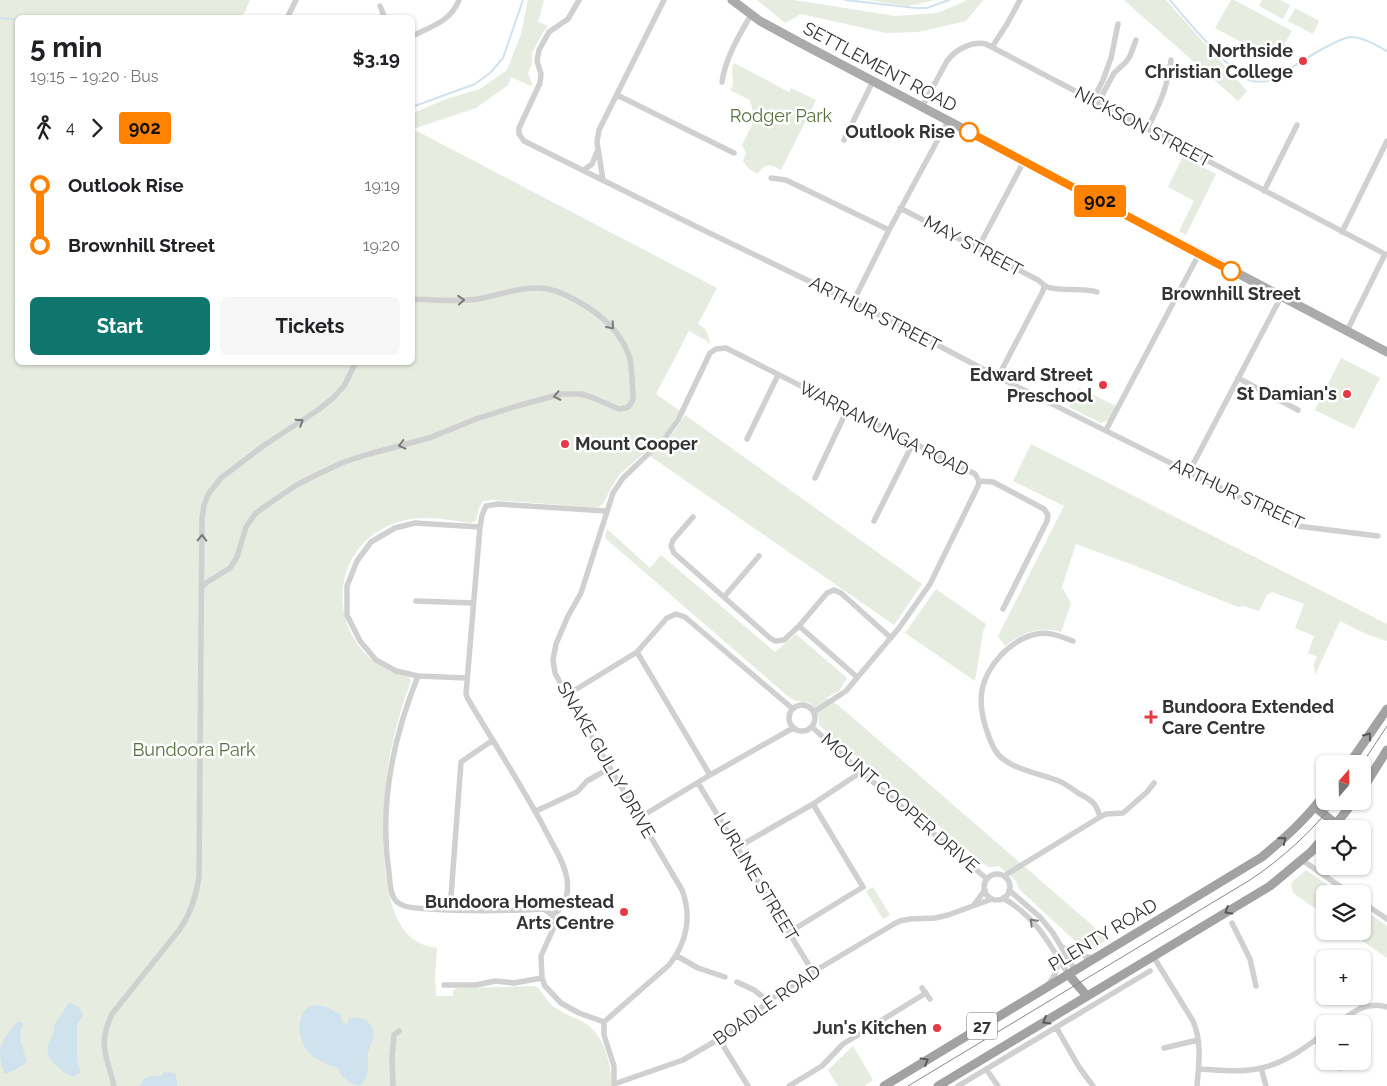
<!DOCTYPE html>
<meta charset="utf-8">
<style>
:root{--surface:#fff;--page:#f6f6f6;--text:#202124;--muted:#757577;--accent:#0f766e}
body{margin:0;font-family:Raleway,sans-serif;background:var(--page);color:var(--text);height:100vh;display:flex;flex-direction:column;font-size:19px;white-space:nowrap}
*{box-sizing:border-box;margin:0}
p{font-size:16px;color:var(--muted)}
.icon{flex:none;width:28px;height:28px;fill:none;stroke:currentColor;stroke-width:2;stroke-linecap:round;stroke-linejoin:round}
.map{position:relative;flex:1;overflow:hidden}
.panel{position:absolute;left:15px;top:15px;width:400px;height:350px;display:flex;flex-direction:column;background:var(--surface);border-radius:8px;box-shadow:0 1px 4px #0004}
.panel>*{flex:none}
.badge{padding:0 10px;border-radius:4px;font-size:18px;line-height:32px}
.needle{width:32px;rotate:20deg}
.controls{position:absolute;left:1316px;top:755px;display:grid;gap:10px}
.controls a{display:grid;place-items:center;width:55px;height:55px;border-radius:8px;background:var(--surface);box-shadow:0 1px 4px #0004;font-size:25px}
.map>.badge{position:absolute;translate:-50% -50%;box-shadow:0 0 0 2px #fff}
.legs{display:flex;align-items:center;gap:8px;height:55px;padding:0 15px;font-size:16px}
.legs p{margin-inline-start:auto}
.headline{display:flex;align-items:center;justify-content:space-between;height:85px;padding:0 15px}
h1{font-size:28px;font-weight:700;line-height:38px}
.cta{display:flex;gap:10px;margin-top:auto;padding:10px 15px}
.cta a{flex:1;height:58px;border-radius:8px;background:var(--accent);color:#fff;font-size:20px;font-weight:700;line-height:58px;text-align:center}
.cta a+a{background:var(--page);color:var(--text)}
ul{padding:0 15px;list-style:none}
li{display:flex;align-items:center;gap:18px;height:60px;font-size:19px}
li i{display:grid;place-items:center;width:8px;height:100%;margin:0 6px;background:currentColor}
li i::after{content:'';width:12px;height:12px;margin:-6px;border:4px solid;border-radius:50%;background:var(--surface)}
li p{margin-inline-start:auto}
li:first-child i{background:linear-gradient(#0000 50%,currentColor 0)}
li:last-child i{background:linear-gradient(currentColor 50%,#0000 0)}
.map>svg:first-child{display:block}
</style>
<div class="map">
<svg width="1387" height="1086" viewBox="0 0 1387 1086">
<rect width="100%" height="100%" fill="#fff"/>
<!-- green -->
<path fill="#e6ecdf" d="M0 0H250L245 12 240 17 18 18V362H412L413 113 446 99 480 89 507 70 521 34 528 0H544L539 19 537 21 548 26 542 34 532 53V63L528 73 532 84 531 86 511 77 508 85 476 108 413 129 717 288 698 324C708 330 706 331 710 341L708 344 707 341 689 331 656 394 680 411 669 429 660 439 619 475 609 492 603 504 599 507H589L493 500 483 501 479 508 476 521 470 523C447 520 421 514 398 522 318 548 327 660 409 677L411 681C402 705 395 729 390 755 382 798 373 915 416 941 422 945 430 947 437 948L435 977 436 996H453V991L456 988 535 986C543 991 546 1001 553 1006 563 1014 574 1017 585 1023 604 1035 612 1064 611 1086H0Z
M757 0H794L895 16 937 13 964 2 966 0H983L966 21 918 32 886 33 801 14 785 23Z
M868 0H936L908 6Z
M1124 0H1166L1247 91 1238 101Z
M1231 0H1234L1292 31 1275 60 1215 28Z
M1262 0H1280L1290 5 1283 19 1259 6Z
M1295 8 1319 21 1313 34 1288 21Z
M734 63 789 92 791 88 816 100 781 170C772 165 764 162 758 174L749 169 743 161 746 153 742 145 755 119 750 100 730 90C737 81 729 73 734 63Z
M1183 156 1216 174 1186 235 1179 231 1194 201 1168 187Z
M1341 358 1380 378 1354 429 1315 410Z
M1079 388 1116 406 1109 420 1101 423 1069 407Z
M685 415 922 584 894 625 650 456C665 443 675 432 685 415Z
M1031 444 1387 624V641L1366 634 1340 621 1315 675 1314 664 1317 657 1308 653 1314 636 1295 628 1304 604 1272 592 1267 595 1259 611 1244 606 1238 607 1136 566 1076 544 1062 587 1071 603 1061 632C1037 626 1024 632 1005 646L998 636 1064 506 1013 481Z
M607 529 650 568 661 555 775 652 796 634 847 678 839 691 826 698 838 705 1108 939 1087 952 1019 889 1016 881 999 866 988 867 819 725V717L810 703 797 701 790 698 605 538Z
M936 589 986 624 983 632 975 681 905 633Z
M1306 870 1341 894H1325V915L1293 893 1291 883Z
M873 887 890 915 883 919 866 891Z
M1363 909 1387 926V958L1348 931H1362Z
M853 1046 873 1080 864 1086H838L828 1070Z"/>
<!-- water -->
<path fill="#cfe2ee" d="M69 1003C77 1005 80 1007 83 1015L77 1025V1060L81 1072 73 1077C62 1071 44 1060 48 1045 49 1041 52 1038 53 1034 54 1031 54 1029 54 1026 57 1020 65 1009 69 1003Z
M315 1005 327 1007 340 1014 343 1022 345 1024 348 1023V1019C360 1014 373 1021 374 1034 374 1041 369 1047 368 1053 367 1066 371 1077 359 1086 349 1084 342 1078 338 1068 328 1064 318 1061 310 1054 299 1043 294 1018 308 1008 310 1006 313 1006 315 1005Z
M19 1021 23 1023 20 1034 21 1042 27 1062 15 1070 5 1074C1 1067 0 1057 0 1049 2 1041 13 1025 19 1021Z
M164 1072 175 1073 177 1081V1086H139C146 1075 149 1076 161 1076Z"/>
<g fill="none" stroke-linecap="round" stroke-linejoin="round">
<!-- stream -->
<path stroke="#cfe2ee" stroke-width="2" d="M845 0 916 8H927L949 0
M1170 0C1187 21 1205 41 1225 61 1232 68 1240 77 1249 80 1257 83 1264 82 1272 80 1288 70 1335 38 1351 37 1363 37 1376 45 1387 51
M0 18 18 20
M412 107 475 84 490 73 503 58 523 0"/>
<!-- minor -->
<path stroke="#d0d0d0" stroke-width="5.5" d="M579 0 568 19 549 32 539 50 537 61 541 74 540 83 519 128V134L524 141 697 227 894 322 998 377 1297 526 1378 536
M380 6 385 18
M287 18 296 0
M412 36C431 27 451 21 459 0
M992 47 1007 24 1020 0
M722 82C725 59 739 35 751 15
M617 95 734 153
M1093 100 1103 80 1111 58 1118 24
M1098 103 1114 73 1126 62 1130 56 1136 40
M922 107 947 61C956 49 972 41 986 44L1387 255
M1147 129C1159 106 1168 86 1171 60
M844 140 873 81
M584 170 592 164 597 152
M771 178 786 180 889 230
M603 180 597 142 599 130 664 0
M1264 191 1297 125
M900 208 1038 280C1041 282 1043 285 1047 287 1062 292 1081 287 1097 292
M1342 232 1387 141
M978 248 1024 161
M853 302 889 230 948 121
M1347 331 1385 254
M998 377 1043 291 1044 286
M1238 378 1298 410
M1106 430 1199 254
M747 439 778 375
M1189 472 1281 297
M815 478 847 410
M693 517 673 540 671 546 674 553 770 638 775 641 784 640 799 626 857 677
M874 521 913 443
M202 587 206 583 230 568 237 557 246 527 255 514 264 507 295 486 316 475 344 462 369 454 429 438 476 419 517 406 561 394H581L591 397 619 409 626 408 630 405 633 399V393C632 382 632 370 630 359 622 332 601 314 577 301 565 294 552 288 538 288 517 287 497 296 478 299 456 302 434 300 412 299
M724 597 759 556
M416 601 473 603
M799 626 827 593 834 590 841 593 891 638
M1073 641C1062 637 1049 631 1036 634 1022 637 1011 645 1001 655 981 677 977 697 985 725 988 734 990 742 995 750 1006 769 1039 773 1059 781 1066 784 1072 789 1078 793 1091 800 1096 802 1100 817
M637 652 710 775
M418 676C393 738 379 806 389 873 390 883 390 899 400 904 408 909 420 908 430 909 460 911 491 911 521 910 529 910 536 909 544 909L552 915
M467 678 418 676 396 671 376 660 360 641 347 615V586L357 561 371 542 395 528 415 523 480 527
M572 694 562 686 555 673 553 660 556 644 568 616 581 593 613 493 623 478 665 438 678 420 710 353 716 349 726 348 975 474 979 481 993 482 1044 509 1048 515 1047 521 1003 609
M572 694 571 700 573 705 682 890C692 916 687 943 669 965L604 1022V1035L614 1066V1086
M572 694 575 690 637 652 667 618 676 614 685 617 793 709
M789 718a13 13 0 1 1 26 0a13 13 0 1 1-26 0Z
M814 712 846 691 899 628 930 584 978 486 979 481
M812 727 860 771 987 879
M698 783 813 972
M536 811 577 792 587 781 610 768
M639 818 710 775 793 728
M738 847 813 804 855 776 860 771
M1302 860 1351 894
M984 887a13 13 0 1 1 26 0a13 13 0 1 1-26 0Z
M1005 877 1007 874 1100 817 1106 814 1123 813 1147 792 1154 783
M1009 890 1040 917 1053 933 1075 970
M1003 898C1036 917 1049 943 1068 974
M1362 902 1387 919
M974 905 985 890
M450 910 461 762 493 740
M552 915C566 907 569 894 567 879 565 864 556 851 549 837 525 790 495 745 468 699L466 694 480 527 482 515 486 506 498 504 606 511
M552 915 554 927 541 956 542 978 545 986 561 1003 579 1013 604 1022
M1232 923 1250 959 1256 986
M789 931 796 928 863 887 813 804
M1062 947C1073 953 1082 957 1095 958
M677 956 698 968 725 977
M1153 956 1193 1021C1202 1042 1199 1063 1197 1086
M1325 959H1326
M737 982 754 990 768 1001
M1049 983C1056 975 1058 968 1056 957
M444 985H476L495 981 514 983 542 978
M922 988 930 999
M1359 996 1362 1007
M1337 1024C1352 1012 1367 1001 1387 1007
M1056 1027 1079 1067 1093 1086
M719 1039 748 1086
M1316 1039 1325 1050
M1164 1048 1198 1040
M1335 1061 1340 1068
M1261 1068 1266 1086
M986 1069 998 1086
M1199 1069C1219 1070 1241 1073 1261 1068 1285 1063 1306 1047 1325 1033
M614 1084 683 1060 719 1039 747 1022 768 1001 813 972 894 924 900 921 910 919 935 918 948 915 992 899
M114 1086C107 1055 97 1046 112 1014L180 929C191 913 196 896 199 877L202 519 204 505 209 493 221 478 263 446 318 410 333 398 344 386 356 362
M393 1086 392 1058 394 1035 399 1031
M789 1086 822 1066 843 1044 926 993
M958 1086 1150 971"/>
<!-- primary -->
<path stroke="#ababab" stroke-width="9" d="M732 0 760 21 795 40 1387 352"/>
<!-- trunk -->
<path stroke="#a2a2a2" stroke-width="9" d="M1349 764 1387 709
M1362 790 1387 750
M1315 807 1336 824
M1332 829 1354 801
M1068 974 1087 996
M884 1086 1262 857C1286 837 1306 819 1325 794
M938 1086 1270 886 1311 852 1325 836"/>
<!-- tram -->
<path stroke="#888" stroke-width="1" d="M1362 764 1387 726
M908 1086 1250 880C1283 858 1311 832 1336 801"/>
</g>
<!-- one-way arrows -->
<defs><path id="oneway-chevron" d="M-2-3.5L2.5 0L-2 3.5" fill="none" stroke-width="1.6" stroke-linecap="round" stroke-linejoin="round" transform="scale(1.25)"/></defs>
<g stroke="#7a7a7a">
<use href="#oneway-chevron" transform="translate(461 300) rotate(-5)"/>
<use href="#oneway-chevron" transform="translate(611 326) rotate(49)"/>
<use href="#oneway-chevron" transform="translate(557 396) rotate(168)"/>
<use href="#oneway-chevron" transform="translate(300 422) rotate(-33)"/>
<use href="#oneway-chevron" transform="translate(402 445) rotate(166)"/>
<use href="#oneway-chevron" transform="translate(202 538) rotate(-89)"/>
<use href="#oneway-chevron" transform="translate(1033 922) rotate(-135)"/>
</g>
<g stroke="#5a5a5a">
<use href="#oneway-chevron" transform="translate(1368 736) rotate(-55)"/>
<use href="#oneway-chevron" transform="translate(1283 840) rotate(-39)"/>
<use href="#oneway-chevron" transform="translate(1228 911) rotate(149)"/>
<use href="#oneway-chevron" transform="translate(1046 1021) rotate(149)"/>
<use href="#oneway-chevron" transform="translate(925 1061) rotate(-31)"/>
</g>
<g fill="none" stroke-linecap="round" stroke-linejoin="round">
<defs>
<path id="line-1" d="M969 132 1231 271"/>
</defs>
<!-- line-1 casing -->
<use href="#line-1" stroke="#fff" stroke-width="11"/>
<!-- line-1 -->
<use href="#line-1" stroke="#ff8200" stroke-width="8"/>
</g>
<!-- markers -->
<g fill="#e63946" stroke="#fff" stroke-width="2">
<circle cx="1303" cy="61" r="5"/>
<circle cx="1103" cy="385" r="5"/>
<circle cx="1347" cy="394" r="5"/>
<circle cx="565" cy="444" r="5"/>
<path d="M1148.5 709.5h5v5h5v5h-5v5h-5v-5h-5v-5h5z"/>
<circle cx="624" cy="912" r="5"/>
<circle cx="937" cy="1028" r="5"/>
</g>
<g fill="#fff" stroke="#ff8200" stroke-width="2.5">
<circle cx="969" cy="132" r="9"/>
<circle cx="1231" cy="271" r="9"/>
</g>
<g text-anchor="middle" stroke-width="5" stroke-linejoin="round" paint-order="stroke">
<!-- shield labels -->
<rect fill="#fff" stroke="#707070" stroke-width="1" x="967" y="1012.5" width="30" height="27" rx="4"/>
<g font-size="16" font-weight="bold" fill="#333">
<text x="982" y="1032">27</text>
</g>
<!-- poi labels -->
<g font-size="18" font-weight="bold" fill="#333" stroke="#fff" text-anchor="end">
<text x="1293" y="57">Northside<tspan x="1293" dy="21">Christian College</tspan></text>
<text x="1093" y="381">Edward Street<tspan x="1093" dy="21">Preschool</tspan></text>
<text x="1337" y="400">St Damian's</text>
<text x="575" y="450" text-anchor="start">Mount Cooper</text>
<text x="1162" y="713" text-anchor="start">Bundoora Extended<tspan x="1162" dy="21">Care Centre</tspan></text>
<text x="614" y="908">Bundoora Homestead<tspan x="614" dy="21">Arts Centre</tspan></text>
<text x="927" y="1034">Jun's Kitchen</text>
</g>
<!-- street labels -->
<g font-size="18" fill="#333" stroke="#fff">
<text transform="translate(880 67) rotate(28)" y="6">SETTLEMENT ROAD</text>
<text transform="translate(1143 127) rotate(28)" y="6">NICKSON STREET</text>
<text transform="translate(973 246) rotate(28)" y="6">MAY STREET</text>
<text transform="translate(875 314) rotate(27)" y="6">ARTHUR STREET</text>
<text transform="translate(884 429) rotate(27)" y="6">WARRAMUNGA ROAD</text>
<text transform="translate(1237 494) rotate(25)" y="6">ARTHUR STREET</text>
<text transform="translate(606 760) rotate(60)" y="6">SNAKE GULLY DRIVE</text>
<text transform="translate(900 803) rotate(41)" y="6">MOUNT COOPER DRIVE</text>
<text transform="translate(756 877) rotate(59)" y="6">LURLINE STREET</text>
<text transform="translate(1103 935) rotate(-31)" y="6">PLENTY ROAD</text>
<text transform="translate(767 1005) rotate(-35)" y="6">BOADLE ROAD</text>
</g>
<!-- park labels -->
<g font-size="18" fill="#56703f" stroke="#fff">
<text x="781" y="122">Rodger Park</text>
<text x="194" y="756">Bundoora Park</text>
</g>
<!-- stop labels -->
<g font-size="18" font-weight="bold" fill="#333" stroke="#fff" text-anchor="end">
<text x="955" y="138">Outlook Rise</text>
<text x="1231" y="300" text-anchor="middle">Brownhill Street</text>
</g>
</g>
</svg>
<div class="controls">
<a><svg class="needle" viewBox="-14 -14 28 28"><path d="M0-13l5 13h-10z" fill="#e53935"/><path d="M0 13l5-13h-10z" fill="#757577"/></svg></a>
<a><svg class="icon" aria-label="locate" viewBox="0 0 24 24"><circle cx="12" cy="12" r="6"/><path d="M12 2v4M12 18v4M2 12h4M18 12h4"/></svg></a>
<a><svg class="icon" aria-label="layers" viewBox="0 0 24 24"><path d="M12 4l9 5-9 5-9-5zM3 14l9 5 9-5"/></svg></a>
<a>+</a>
<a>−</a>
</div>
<b class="badge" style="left:1100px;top:201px;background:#ff8200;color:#111">902</b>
<section class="panel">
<div class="headline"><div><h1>5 min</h1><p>19:15 – 19:20 · Bus</p></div><b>$3.19</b></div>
<div class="legs"><svg class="icon" aria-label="walk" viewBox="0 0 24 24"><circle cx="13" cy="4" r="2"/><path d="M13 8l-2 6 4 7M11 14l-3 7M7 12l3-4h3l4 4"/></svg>4<svg class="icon" aria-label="forward" viewBox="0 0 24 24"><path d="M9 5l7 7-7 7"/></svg><b class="badge" style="background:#ff8200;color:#111">902</b></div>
<ul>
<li><i style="color:#ff8200"></i><b>Outlook Rise</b><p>19:19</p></li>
<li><i style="color:#ff8200"></i><b>Brownhill Street</b><p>19:20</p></li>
</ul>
<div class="cta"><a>Start</a><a>Tickets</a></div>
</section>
</div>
